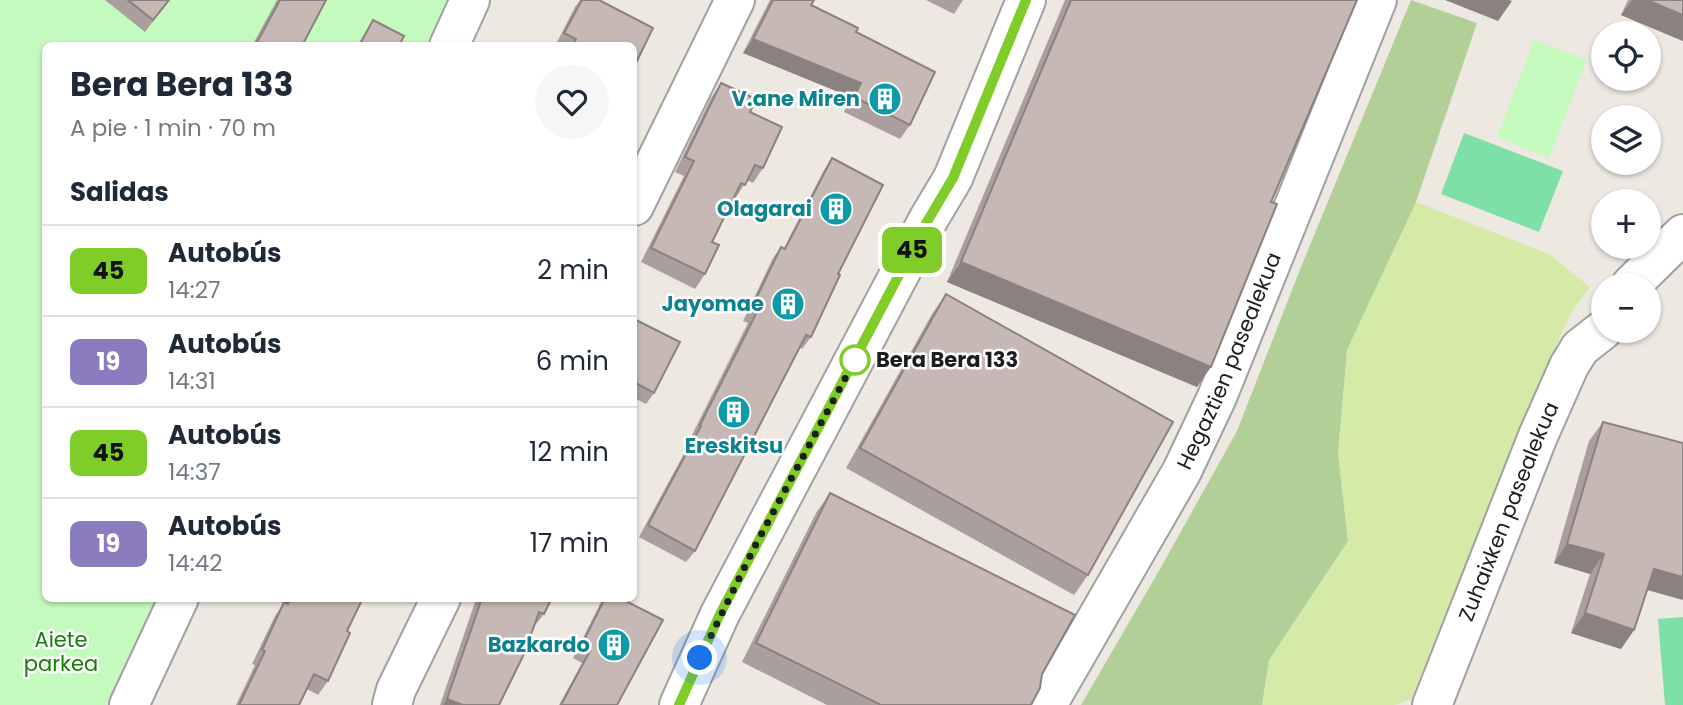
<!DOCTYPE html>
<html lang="es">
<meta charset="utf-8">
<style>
:root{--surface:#fff;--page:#f6f6f7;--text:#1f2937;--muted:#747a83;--line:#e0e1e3}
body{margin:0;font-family:Poppins,sans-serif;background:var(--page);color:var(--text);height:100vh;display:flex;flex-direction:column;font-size:26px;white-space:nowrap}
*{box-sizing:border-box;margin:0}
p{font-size:23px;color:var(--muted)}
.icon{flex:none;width:38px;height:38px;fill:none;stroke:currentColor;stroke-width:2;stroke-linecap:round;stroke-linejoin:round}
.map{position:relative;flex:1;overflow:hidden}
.side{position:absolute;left:42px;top:42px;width:595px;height:560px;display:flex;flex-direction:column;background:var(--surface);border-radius:10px;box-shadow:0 2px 5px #0004}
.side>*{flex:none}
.badge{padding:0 14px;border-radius:10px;font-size:24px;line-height:46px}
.buttons{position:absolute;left:1591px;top:21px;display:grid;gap:14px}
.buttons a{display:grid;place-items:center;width:70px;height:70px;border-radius:50%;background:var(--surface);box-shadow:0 2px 5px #0004;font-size:35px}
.you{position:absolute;width:35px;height:35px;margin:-18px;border:5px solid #fff;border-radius:50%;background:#1a73e8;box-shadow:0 0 0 10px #1a73e833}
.map>.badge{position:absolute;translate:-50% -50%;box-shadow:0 0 0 4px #fff}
h2{padding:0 28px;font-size:26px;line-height:63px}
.round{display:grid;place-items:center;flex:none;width:74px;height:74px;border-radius:37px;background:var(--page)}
.headline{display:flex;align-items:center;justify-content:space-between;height:119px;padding:0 28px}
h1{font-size:33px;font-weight:700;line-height:52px}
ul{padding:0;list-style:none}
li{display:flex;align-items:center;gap:21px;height:91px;padding:0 28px;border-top:2px solid var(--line)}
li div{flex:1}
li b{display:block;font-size:26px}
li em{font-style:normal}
li .badge{min-width:77px;font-weight:700;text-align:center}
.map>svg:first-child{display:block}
</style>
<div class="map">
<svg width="1683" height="705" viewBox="0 0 1683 705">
<rect width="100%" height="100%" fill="#eee8e2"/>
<!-- grass -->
<path fill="#d5eaa6" d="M1416 202 1549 254 1590 287 1573 310 1558 341 1411 699 1395 705H1262L1269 660 1348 541 1338 454 1347 350Z"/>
<!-- forest -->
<path fill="#b1cf96" d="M1411 0 1477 23 1416 202 1347 350 1338 454 1348 541 1269 660 1262 705H1081L1160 569 1237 431 1301 267Z"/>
<!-- park -->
<path fill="#c4fabd" d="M0 0H452L430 45 46 46V598L169 599 118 705H0Z
M1534 40 1587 60 1549 158 1497 137Z"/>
<!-- pitch -->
<path fill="#7ee0a7" d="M1464 133 1563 171 1539 232 1441 194Z
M1683 617V705H1665L1658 619Z"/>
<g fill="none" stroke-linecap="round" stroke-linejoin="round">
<defs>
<g id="minor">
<path d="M449 46 470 0"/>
<path d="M634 206 735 0"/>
<path d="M1631 285 1683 234"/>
<path d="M129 705 179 598"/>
<path d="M392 705 396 690 441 598"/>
<path d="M679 705 720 614 928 220 953 178 1026 0"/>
<path id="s1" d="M1047 705 1182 471 1217 397 1377 0"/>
<path id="s2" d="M1432 705 1538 436 1569 366 1580 348 1603 330"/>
</g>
</defs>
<!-- minor casing -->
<use href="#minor" stroke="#a1a1a1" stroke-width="42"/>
<!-- minor -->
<use href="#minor" stroke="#fff" stroke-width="38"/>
</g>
<!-- wall -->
<path fill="#aa9f9c" d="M105 0H169L145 32Z
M277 0H326L303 44 305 46H252Z
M580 0H599L634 46H555L575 7Z
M770 0H814L811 5 856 32 910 125 900 139 844 112 851 97 743 53Z
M926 0H963L954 14Z
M1065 0H1357L1271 202 1197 387 947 282Z
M1628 0H1683V41L1621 15Z
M373 20 399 46H357Z
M721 83 750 112 763 168 753 183 747 180 735 199H733L712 242 705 274 695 289 641 262 684 176 675 172 711 98Z
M832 158 838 274 811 337 802 349 799 347 695 551 686 562 639 537 693 437H691L748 323 743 321 773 258 781 247 784 248 824 170Z
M946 294 1088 575 1074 595 846 468 932 314Z
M634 319 654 393 646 404 634 398Z
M1603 422 1647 590 1634 630 1621 649 1571 633 1590 574 1554 563 1589 441Z
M830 493 1042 674 1031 705H827L742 662 816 513Z
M287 598H363L347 631 328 681 318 695 307 689 299 705H236L255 665 252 664 275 616Z
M475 598H552L544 614 533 628 499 705H440L475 602 474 601Z
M604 598H620L617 705H559L582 663 573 658 600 604Z"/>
<!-- shaded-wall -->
<path fill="#8b827f" d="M1445 0H1509L1512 1 1498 21Z
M1632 0H1647L1683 15V41L1621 15Z
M753 39 861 83 851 97 743 53Z
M961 262 1211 367 1197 387 947 282Z
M1567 544 1604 554 1590 574 1554 563Z
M1654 569 1683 577V600L1640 588Z
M1585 613 1634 630 1621 649 1571 633Z
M447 699 463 705H443Z"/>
<!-- building -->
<path fill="#c6b9b5" stroke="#8b827f" stroke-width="2" d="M128 0H169L153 20Z
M280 0H326L303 44 305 46H255Z
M582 0H599L653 28 634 67V46H572L576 39 564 33Z
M773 0H814L811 5 858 28 856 32 935 72 910 125 854 97 861 83 753 39Z
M1071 0H1357L1271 202 1277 204 1211 367 961 262Z
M1647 0H1683V15Z
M373 20 404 36 399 46H359Z
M721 83 756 99 750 112 782 127 763 168 755 165 745 185 741 183 712 242 719 245 705 274 651 248 694 161 685 157Z
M832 158 883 185 838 274 840 275 811 337 806 335 695 551 648 525 701 426 700 425 757 312 751 309 781 247 785 249Z
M946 294 1173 422 1088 575 860 448Z
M634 319 680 342 654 393 634 382Z
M1603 422 1683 443V577L1654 569 1634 630 1585 613 1604 554 1567 544Z
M830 493 1075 615 1042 674 1040 688 1031 705H881L756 643Z
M290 598H363L347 631 350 633 328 681 314 674 299 705H239L265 651 262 650 284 602 288 604Z
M482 598H552L544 614 539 612 524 654 499 705H463L447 699Z
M605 598H620L663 620 617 705H561L590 651 581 646Z"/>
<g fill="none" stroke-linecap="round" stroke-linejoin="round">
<defs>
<path id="line" d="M679 705 720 614 928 220 953 178 1026 0"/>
</defs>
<!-- line casing -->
<use href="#line" stroke="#fff" stroke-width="16"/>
<!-- line -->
<use href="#line" stroke="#80cc28" stroke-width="10"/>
<!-- walk -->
<path stroke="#1d1d1d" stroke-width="7" stroke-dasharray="0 12.6" d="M700 658 755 546 855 360"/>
</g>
<!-- icons -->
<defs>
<symbol id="building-disc" viewBox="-11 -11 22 22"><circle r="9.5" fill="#0f9aa8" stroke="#fff"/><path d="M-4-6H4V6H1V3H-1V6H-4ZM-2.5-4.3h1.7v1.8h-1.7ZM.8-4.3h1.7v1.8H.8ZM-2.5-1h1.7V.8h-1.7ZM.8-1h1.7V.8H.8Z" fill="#fff"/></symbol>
</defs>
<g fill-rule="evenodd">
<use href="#building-disc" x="866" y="80" width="38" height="38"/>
<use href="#building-disc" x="817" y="190" width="38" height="38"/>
<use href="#building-disc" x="769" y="285" width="38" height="38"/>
<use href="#building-disc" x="715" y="393" width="38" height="38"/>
<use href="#building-disc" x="595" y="626" width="38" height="38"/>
</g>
<!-- markers -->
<circle fill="#fff" stroke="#80cc28" stroke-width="3.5" cx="855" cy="360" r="14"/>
<g text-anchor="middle" stroke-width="5" stroke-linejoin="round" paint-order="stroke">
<!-- culture labels -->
<g font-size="21" font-weight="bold" fill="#0d838f" stroke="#fff" text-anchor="end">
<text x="860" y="106">V.ane Miren</text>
<text x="812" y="216">Olagarai</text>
<text x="764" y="311">Jayomae</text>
<text x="734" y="453" text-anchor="middle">Ereskitsu</text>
<text x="590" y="652">Bazkardo</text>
</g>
<!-- stop labels -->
<g font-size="21" font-weight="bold" fill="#1d1d1d" stroke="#fff" text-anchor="start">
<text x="876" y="367">Bera Bera 133</text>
</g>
<!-- street labels -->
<g font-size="21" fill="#1d1d1d" stroke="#fff">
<text dy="7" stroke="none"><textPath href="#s1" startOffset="390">Hegaztien pasealekua</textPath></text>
<text dy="7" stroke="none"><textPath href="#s2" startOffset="208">Zuhaixken pasealekua</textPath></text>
</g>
<!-- park labels -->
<g font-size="21" fill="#157d09" stroke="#fff">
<text x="61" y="647">Aiete<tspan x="61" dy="24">parkea</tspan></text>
</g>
</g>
</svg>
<div class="buttons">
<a><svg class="icon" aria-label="locate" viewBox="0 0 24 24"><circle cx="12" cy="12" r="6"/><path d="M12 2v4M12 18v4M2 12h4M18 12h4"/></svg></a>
<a><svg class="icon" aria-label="layers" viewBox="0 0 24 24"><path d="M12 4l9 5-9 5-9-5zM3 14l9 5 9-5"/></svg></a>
<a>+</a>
<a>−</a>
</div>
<div class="you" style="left:700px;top:658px"></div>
<b class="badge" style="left:912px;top:250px;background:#80cc28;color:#111">45</b>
<section class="side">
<div class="headline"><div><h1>Bera Bera 133</h1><p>A pie · 1 min · 70 m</p></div><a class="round"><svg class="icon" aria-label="heart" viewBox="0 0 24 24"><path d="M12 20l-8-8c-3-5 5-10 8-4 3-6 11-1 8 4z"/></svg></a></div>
<h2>Salidas</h2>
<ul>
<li><span class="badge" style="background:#80cc28;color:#111">45</span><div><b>Autobús</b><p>14:27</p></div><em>2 min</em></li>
<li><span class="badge" style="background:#8b7cc0;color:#fff">19</span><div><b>Autobús</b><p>14:31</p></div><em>6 min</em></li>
<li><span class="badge" style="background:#80cc28;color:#111">45</span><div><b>Autobús</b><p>14:37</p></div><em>12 min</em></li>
<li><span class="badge" style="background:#8b7cc0;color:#fff">19</span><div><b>Autobús</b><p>14:42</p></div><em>17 min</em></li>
</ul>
</section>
</div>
